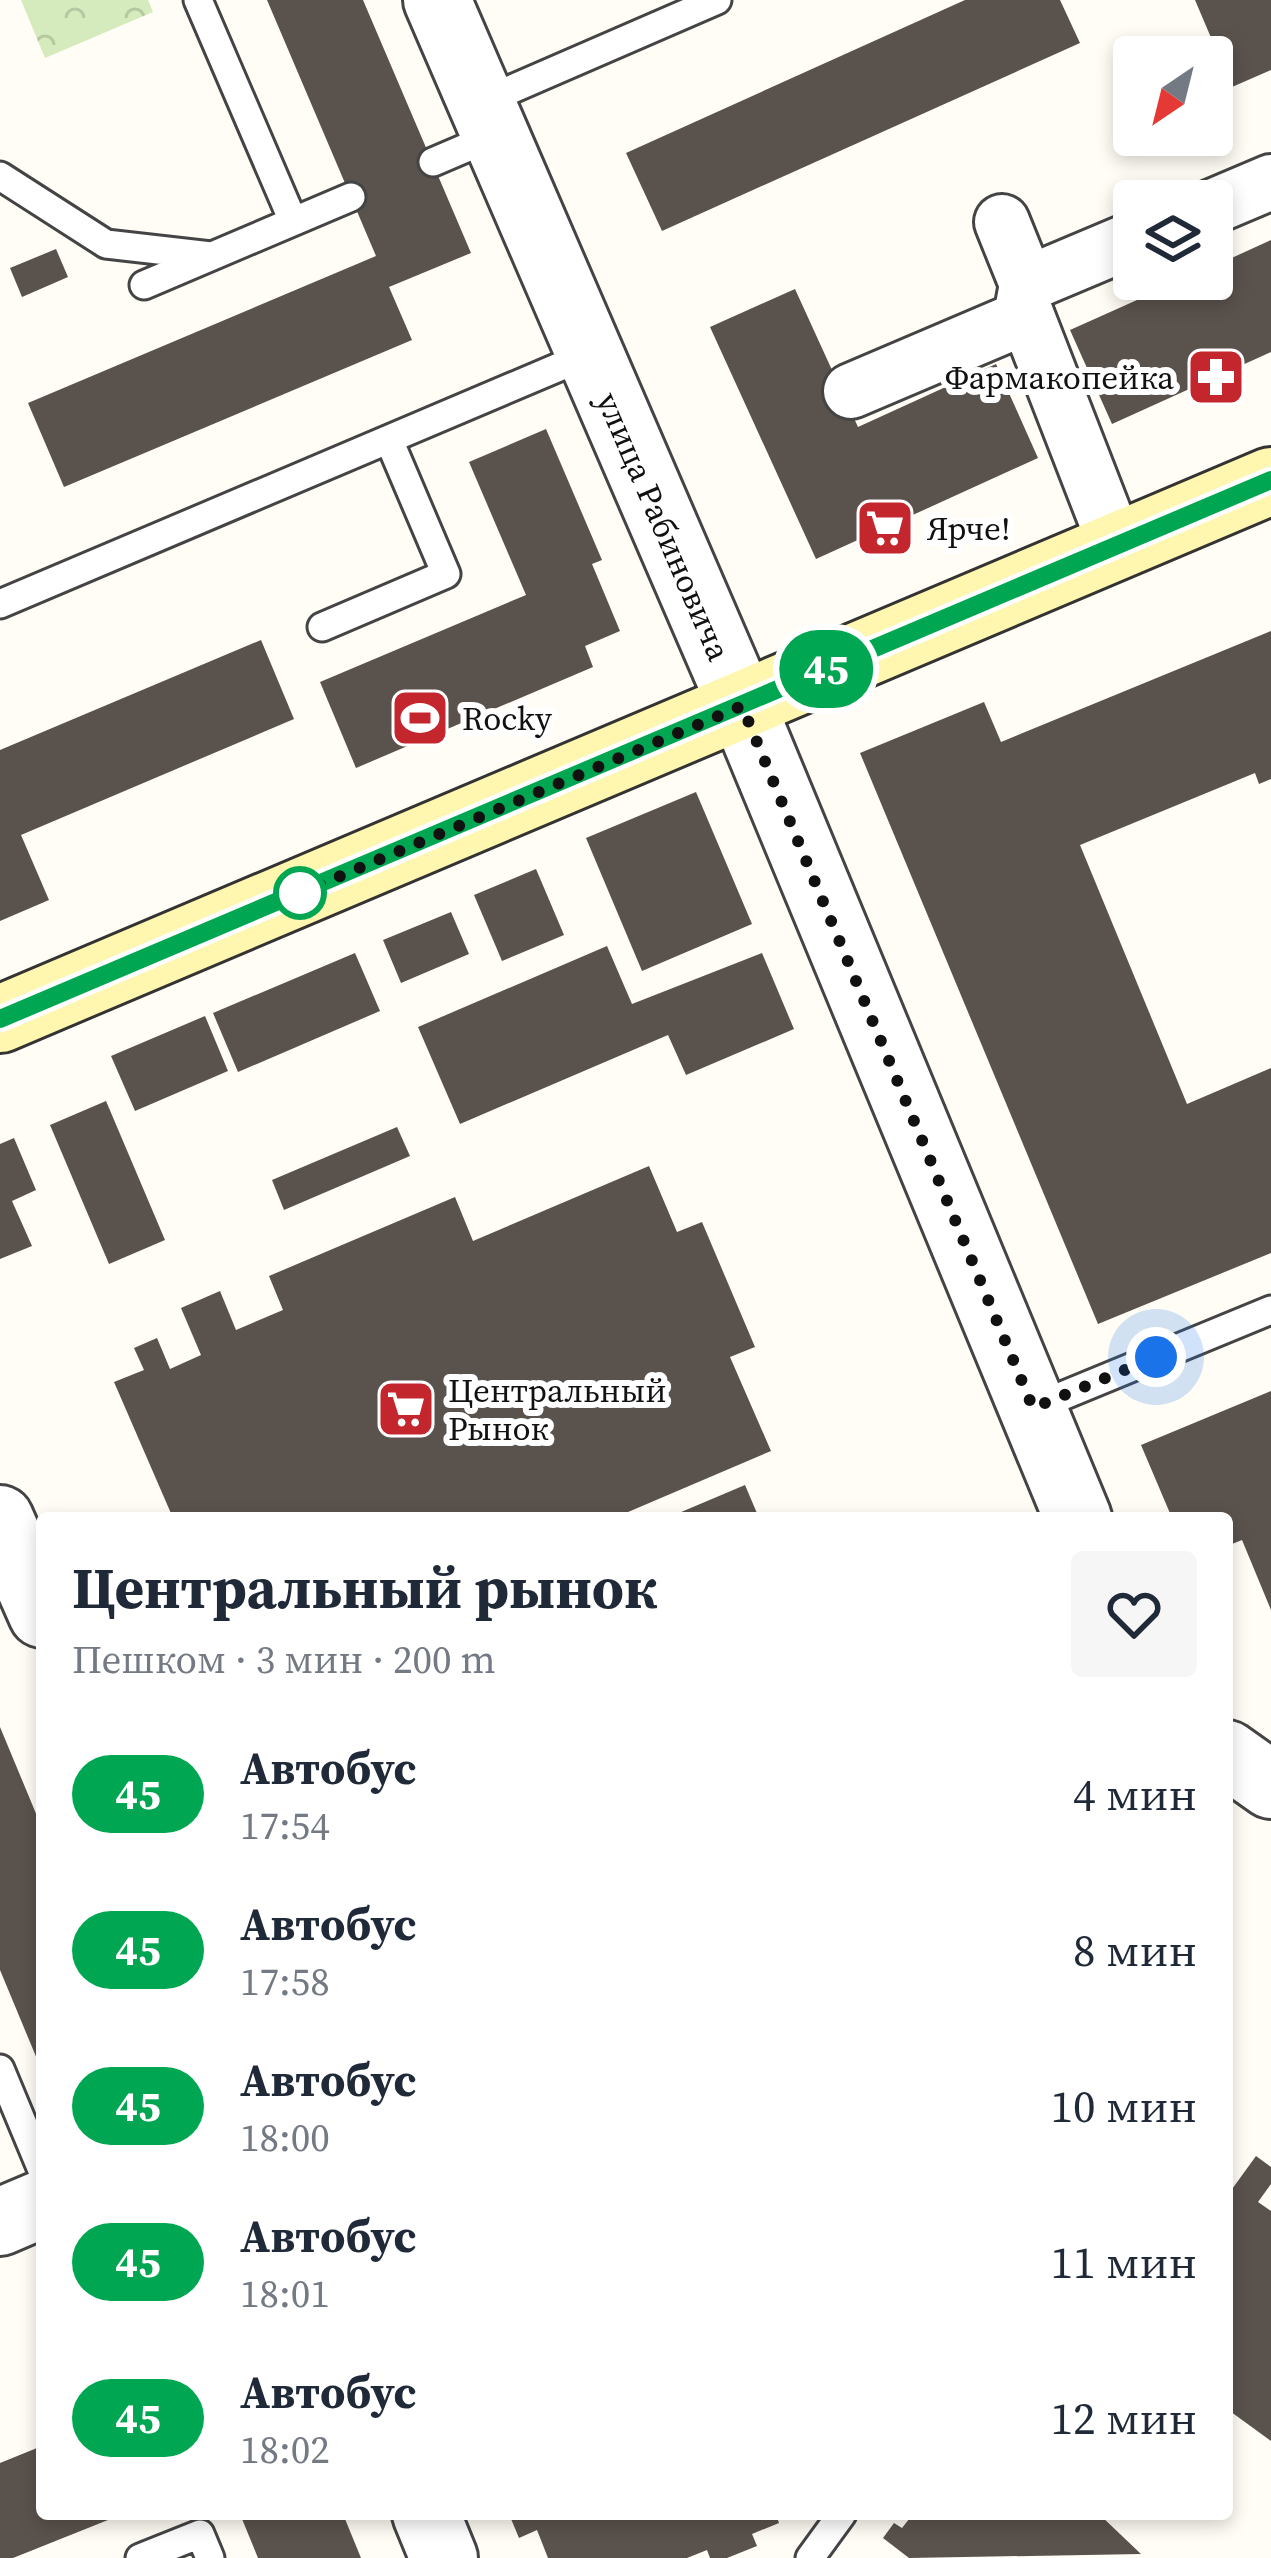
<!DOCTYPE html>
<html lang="ru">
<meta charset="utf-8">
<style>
:root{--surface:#fff;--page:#f6f6f7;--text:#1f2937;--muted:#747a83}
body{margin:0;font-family:"Source Serif 4",serif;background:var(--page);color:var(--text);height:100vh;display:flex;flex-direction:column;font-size:45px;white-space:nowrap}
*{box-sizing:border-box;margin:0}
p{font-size:39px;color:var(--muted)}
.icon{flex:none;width:66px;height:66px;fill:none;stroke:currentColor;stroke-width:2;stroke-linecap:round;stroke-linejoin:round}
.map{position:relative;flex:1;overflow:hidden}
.drawer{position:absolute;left:36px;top:1512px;width:1197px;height:1008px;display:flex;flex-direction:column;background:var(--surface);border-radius:12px;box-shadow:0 6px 18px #0003}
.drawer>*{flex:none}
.badge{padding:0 24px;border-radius:39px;font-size:42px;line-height:78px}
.needle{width:78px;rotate:215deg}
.buttons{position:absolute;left:1113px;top:36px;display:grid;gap:24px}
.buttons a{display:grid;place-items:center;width:120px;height:120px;border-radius:12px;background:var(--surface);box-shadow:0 6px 18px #0003;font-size:60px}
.you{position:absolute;width:60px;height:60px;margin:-30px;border:9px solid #fff;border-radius:50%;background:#1a73e8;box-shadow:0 0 0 18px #1a73e833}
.map>.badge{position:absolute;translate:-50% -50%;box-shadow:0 0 0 6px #fff}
.round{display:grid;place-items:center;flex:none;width:126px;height:126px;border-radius:12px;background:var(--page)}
.summary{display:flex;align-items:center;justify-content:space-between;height:204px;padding:0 36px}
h1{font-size:57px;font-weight:700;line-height:90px}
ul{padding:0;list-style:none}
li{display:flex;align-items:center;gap:36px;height:156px;padding:0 36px}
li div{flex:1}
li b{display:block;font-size:45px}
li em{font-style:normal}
li .badge{min-width:132px;font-weight:700;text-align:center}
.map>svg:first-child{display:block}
</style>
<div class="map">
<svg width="1271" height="2558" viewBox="0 0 1271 2558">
<defs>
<pattern id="park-crowns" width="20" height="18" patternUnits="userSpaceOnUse" patternTransform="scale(3)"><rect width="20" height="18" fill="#d5ebbd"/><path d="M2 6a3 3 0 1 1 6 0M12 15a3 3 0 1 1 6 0" fill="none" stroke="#b6c8a1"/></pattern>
</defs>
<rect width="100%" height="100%" fill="#fffdf5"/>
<!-- park -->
<path fill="url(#park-crowns)" d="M21 0H148L153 12 45 58Z"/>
<!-- building -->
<path fill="#5a524d" d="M267 0H363L471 253 389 287 412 340 64 487 28 403 376 256Z
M965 0H1060L1080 43 662 231 626 153Z
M1195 0H1271V70L1232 87Z
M1271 240V352L1112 424 1070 330 1184 279H1212V267Z
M56 249 68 277 22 297 10 268Z
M795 289 858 427 996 364 1038 458 816 559 710 327Z
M546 429 602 560 592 564 620 631 585 646 593 667 356 768 320 682 526 595 469 462Z
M1271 631V779L1259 784 1255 773 1080 845 1187 1104 1271 1068V1253L1098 1324 860 753 984 702 1001 742Z
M261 640 294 719 21 835 49 900 0 921V750Z
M696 792 752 924 642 971 586 838Z
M536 869 564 935 502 961 474 895Z
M451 912 469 954 401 983 383 940Z
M607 946 632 1004 762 953 794 1029 686 1075 668 1035 460 1124 418 1027Z
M355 953 380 1011 238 1072 213 1013Z
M205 1016 228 1071 135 1111 111 1056Z
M106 1101 165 1240 109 1264 50 1125Z
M397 1127 410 1156 284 1210 272 1180Z
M14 1138 36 1190 12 1201 32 1246 0 1259V1144Z
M649 1166 677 1232 702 1222 755 1347 730 1357 771 1451 614 1518H173L114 1382 144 1370 134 1348 157 1338 170 1369 201 1355 181 1308 220 1291 236 1330 283 1310 269 1276 455 1197 473 1241Z
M1271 1391V1610L1242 1540 1227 1546V1518H1172L1141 1445Z
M745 1485 759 1518H667Z
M0 1727 42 1828V2071L0 1970Z
M1256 2156 1271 2167V2184L1258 2202 1271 2211V2441L1227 2409V2196Z
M42 2446V2514H123L13 2558H0V2463Z
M240 2514H343L361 2558H258Z
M509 2514H776L779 2523 752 2534 757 2546 727 2558H710L707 2550 687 2558H548L537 2530 519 2538Z
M913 2514H1099L1141 2554 909 2558 883 2538 894 2523 902 2528Z"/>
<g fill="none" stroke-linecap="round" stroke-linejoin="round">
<defs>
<path id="service" d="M198 0 293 221
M482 102 717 0
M433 162 496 135
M0 176 106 244 211 256
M144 285 351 197
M0 604 592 353
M322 627 446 574 389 440
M1033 1408 1271 1310
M0 2069 42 2170
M140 2558 200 2534 210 2558
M810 2558 842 2514"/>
<path id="minor" d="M1212 207 1271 182
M1002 222 1027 284
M851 391 1027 316
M1117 548 1023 306 1027 284 1134 239"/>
<g id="tertiary">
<path id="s1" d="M437 0 742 706 1078 1518"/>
<path d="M0 1519 42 1614"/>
<path d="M1227 1754 1271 1785"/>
<path d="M0 2222 42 2204"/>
<path d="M426 2514 444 2558"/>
</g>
<path id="secondary" d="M0 1019 1271 481"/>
</defs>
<!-- service casing -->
<use href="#service" stroke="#444" stroke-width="33"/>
<!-- minor casing -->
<use href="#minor" stroke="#444" stroke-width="60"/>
<!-- tertiary casing -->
<use href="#tertiary" stroke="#444" stroke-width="72"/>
<!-- secondary casing -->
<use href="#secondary" stroke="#333" stroke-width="72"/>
<!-- service -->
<use href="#service" stroke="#fff" stroke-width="27"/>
<!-- minor -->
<use href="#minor" stroke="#fff" stroke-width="54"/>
<!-- tertiary -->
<use href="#tertiary" stroke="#fff" stroke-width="66"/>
<!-- secondary -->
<use href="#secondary" stroke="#fff6b0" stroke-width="66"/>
</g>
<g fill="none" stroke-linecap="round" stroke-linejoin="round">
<defs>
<path id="line" d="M0 1019 1271 480"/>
</defs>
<!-- line casing -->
<use href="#line" stroke="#fff" stroke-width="27"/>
<!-- line -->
<use href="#line" stroke="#00a651" stroke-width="18"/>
<!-- walk -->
<path stroke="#111" stroke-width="12" stroke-dasharray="0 21.6" d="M300 893 742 706 1033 1408 1156 1357"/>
</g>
<!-- icons -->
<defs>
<symbol id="pharmacy-square" viewBox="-11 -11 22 22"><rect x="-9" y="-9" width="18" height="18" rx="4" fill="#c4262e" stroke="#fff"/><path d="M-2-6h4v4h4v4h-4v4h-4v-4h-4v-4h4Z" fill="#fff"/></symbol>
<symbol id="supermarket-square" viewBox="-11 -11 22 22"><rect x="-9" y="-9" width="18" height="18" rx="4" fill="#c4262e" stroke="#fff"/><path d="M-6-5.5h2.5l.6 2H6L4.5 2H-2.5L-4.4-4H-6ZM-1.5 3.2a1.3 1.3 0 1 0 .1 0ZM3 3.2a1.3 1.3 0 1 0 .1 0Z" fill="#fff"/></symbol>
<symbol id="stadium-square" viewBox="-11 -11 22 22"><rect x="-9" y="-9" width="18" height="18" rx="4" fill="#c4262e" stroke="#fff"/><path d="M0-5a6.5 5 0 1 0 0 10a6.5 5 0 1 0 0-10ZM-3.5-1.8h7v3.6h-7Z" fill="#fff"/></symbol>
</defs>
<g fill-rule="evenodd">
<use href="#pharmacy-square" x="1183" y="344" width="66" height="66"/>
<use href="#supermarket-square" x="852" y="495" width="66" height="66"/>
<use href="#stadium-square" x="387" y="685" width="66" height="66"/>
<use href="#supermarket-square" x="373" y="1376" width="66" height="66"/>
</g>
<!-- markers -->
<circle fill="#fff" stroke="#00a651" stroke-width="6" cx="300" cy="893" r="24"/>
<g text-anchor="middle" stroke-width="12" stroke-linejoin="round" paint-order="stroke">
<!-- poi labels -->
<g font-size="33" fill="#111" stroke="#fff" text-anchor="start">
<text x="1174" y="389" text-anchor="end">Фармакопейка</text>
<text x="927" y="540">Ярче!</text>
<text x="462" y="730">Rocky</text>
<text x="448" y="1402">Центральный<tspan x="448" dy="38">Рынок</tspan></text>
</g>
<!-- street labels -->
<g font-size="33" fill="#111" stroke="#fff">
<text dy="12" stroke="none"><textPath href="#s1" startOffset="573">улица Рабиновича</textPath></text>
</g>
</g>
</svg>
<div class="buttons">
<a><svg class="needle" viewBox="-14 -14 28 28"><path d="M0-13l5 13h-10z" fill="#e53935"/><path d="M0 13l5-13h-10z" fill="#747a83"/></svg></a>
<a><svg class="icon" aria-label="layers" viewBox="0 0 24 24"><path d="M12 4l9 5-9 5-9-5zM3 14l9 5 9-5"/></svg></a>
</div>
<div class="you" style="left:1156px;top:1357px"></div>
<b class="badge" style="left:826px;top:669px;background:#00a651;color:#fff">45</b>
<section class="drawer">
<div class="summary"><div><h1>Центральный рынок</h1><p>Пешком · 3 мин · 200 m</p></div><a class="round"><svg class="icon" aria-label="heart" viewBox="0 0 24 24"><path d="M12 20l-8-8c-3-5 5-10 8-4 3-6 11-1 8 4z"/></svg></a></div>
<ul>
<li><span class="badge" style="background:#00a651;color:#fff">45</span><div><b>Автобус</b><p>17:54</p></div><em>4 мин</em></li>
<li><span class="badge" style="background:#00a651;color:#fff">45</span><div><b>Автобус</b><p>17:58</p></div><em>8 мин</em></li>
<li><span class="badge" style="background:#00a651;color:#fff">45</span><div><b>Автобус</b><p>18:00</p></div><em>10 мин</em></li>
<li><span class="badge" style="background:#00a651;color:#fff">45</span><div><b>Автобус</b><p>18:01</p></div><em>11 мин</em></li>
<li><span class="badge" style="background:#00a651;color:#fff">45</span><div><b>Автобус</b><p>18:02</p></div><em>12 мин</em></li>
</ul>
</section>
</div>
